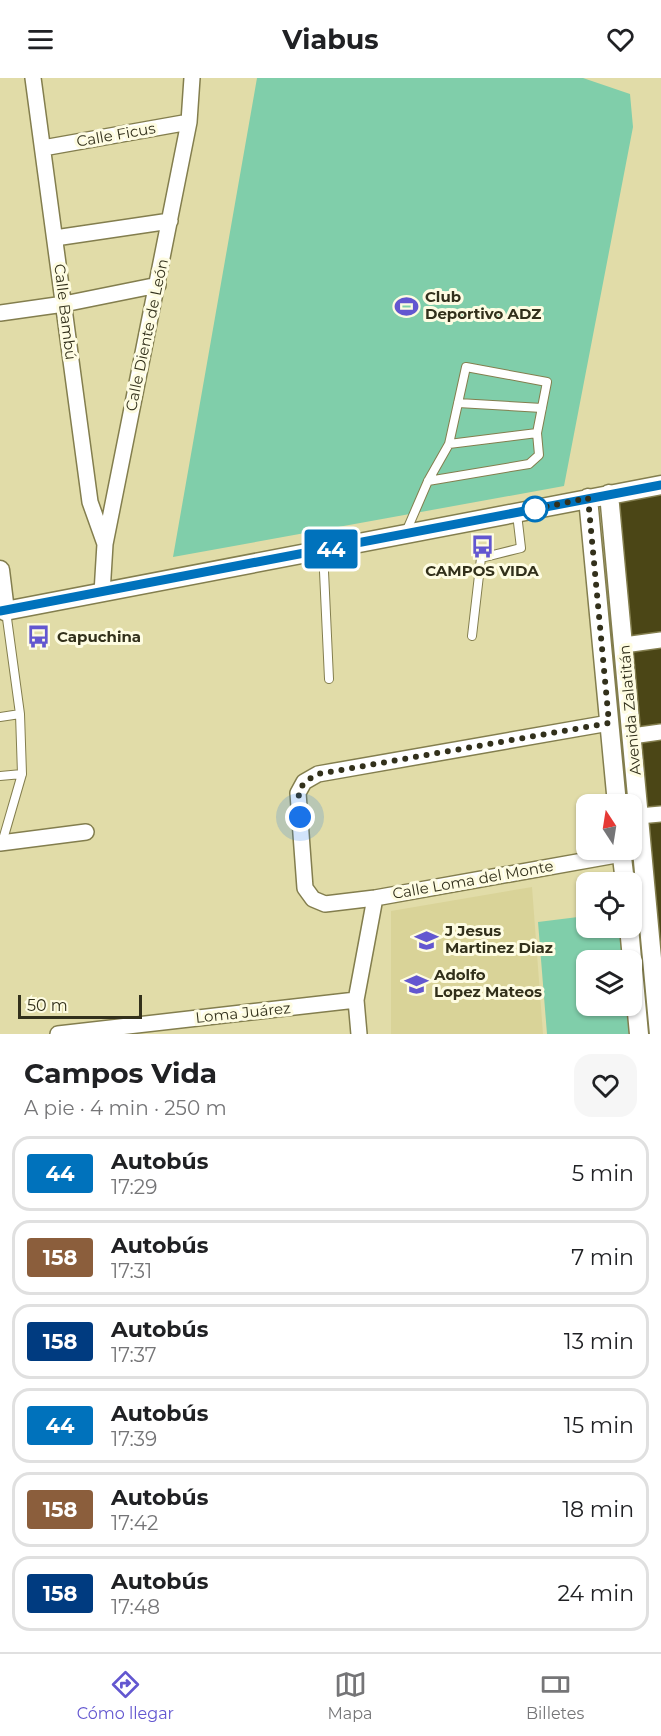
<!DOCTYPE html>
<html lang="es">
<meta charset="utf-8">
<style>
:root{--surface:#fff;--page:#f6f6f6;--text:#202124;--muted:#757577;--line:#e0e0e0;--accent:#6357d0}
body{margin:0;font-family:Montserrat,sans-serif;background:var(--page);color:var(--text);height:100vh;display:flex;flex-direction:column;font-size:22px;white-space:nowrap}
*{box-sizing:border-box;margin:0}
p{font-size:20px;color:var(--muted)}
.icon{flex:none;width:33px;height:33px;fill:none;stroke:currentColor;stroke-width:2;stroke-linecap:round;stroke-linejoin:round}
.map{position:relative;height:956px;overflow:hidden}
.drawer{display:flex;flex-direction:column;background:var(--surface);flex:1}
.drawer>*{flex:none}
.badge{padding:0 12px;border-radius:4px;font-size:21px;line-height:39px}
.needle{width:39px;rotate:348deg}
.buttons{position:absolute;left:576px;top:716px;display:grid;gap:12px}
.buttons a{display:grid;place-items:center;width:66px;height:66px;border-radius:12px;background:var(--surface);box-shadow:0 2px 4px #0004;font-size:30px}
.scale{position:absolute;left:18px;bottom:15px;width:124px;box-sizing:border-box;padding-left:6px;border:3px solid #32301b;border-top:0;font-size:16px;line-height:21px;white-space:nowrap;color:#32301b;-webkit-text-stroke:4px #fefce2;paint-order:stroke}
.you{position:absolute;width:30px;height:30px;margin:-15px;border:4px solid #fff;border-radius:50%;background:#1a73e8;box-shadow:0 0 0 9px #1a73e833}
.map>.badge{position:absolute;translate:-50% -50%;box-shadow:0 0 0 3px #fff}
.round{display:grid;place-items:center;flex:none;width:63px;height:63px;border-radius:18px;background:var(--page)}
.summary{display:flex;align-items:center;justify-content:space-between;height:102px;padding:0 24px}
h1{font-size:28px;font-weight:700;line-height:45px}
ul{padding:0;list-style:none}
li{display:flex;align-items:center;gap:18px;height:75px;margin:0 12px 9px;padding:0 12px;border:3px solid var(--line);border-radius:18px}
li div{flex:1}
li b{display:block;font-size:22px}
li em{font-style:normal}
li .badge{min-width:66px;font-weight:700;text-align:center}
header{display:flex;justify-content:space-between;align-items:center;height:78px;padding:0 24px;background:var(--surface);font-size:27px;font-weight:700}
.dock{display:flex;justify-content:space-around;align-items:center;height:84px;border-top:2px solid var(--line);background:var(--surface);font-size:16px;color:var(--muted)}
.dock a{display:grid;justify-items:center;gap:3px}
.dock .current{color:var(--accent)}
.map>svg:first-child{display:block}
</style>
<header><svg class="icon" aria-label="menu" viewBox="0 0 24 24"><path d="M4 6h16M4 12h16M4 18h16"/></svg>Viabus<svg class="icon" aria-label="heart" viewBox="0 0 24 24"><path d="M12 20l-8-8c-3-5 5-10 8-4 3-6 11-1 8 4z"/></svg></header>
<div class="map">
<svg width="661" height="956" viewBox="0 0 661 956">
<rect width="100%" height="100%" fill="#e1dca8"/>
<!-- built -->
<path fill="#d9d398" d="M532 809 543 956H391V833Z"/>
<!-- green -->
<path fill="#80ceaa" d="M257 0H583L630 16 633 49 564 408 173 479Z
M586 838V849H620L623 882H586V927H627L629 956H547L538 844Z"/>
<!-- building -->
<path fill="#4b4616" d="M661 414V882L614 422Z"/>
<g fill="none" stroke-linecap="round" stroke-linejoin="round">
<defs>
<path id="service" d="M458 325 542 330
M428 403 529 386 539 377 537 355
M406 454 428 403 449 366 537 355 547 304 466 289 449 366
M323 472 329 601
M472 558 481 480 521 470 517 436
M0 639 20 636
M0 698 22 696
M2 765 22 696 20 636 6 533"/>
<path id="minor" d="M33 0 90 424 105 466
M43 70 189 44
M55 160 170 143
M0 235 64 226 158 207
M102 515 105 466 189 44 192 0
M624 567 661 562
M609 645 318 696 304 704 298 715 305 810 313 821 325 826 375 820 633 774
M632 658 661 654
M639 738 661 736
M0 765 86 754
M58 956 356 922
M359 956 356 922 375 820"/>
<path id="tertiary" d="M609 416 659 956
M588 420 617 726
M0 492 5 533 661 407
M621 771 625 804
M629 849 639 956"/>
</defs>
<!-- service casing -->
<use href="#service" stroke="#837e4e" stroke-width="10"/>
<!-- minor casing -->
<use href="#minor" stroke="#837e4e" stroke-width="18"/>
<!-- tertiary casing -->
<use href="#tertiary" stroke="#837e4e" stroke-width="21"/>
<!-- service -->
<use href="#service" stroke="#fff" stroke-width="8"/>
<!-- minor -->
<use href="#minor" stroke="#fff" stroke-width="15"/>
<!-- tertiary -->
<use href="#tertiary" stroke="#fff" stroke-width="18"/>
</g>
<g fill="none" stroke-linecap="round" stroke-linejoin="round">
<defs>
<path id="line" d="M0 533 661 407"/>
</defs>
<!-- line casing -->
<use href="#line" stroke="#fff" stroke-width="14"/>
<!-- line -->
<use href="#line" stroke="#0072bc" stroke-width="9"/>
<!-- walk -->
<path stroke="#32301b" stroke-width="6" stroke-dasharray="0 10.8" d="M300 739C298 715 295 708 318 696L609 645 588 420 535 431"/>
</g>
<!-- icons -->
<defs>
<symbol id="stadium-bare" viewBox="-9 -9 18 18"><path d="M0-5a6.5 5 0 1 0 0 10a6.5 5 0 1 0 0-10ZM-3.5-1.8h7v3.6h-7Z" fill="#6357d0" stroke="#fefce2" stroke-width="2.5" paint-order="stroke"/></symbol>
<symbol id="bus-bare" viewBox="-9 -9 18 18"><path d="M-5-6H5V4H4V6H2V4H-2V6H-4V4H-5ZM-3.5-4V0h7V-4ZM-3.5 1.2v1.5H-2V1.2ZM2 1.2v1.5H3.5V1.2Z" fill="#6357d0" stroke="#fefce2" stroke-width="2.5" paint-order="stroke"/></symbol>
<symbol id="school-bare" viewBox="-9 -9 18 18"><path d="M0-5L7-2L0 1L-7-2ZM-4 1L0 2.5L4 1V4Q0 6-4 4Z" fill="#6357d0" stroke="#fefce2" stroke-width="2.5" paint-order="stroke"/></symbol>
</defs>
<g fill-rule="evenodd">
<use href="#stadium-bare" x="390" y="212" width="33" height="33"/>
<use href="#bus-bare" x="466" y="452" width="33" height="33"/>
<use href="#bus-bare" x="22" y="542" width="33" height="33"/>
<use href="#school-bare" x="410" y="846" width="33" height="33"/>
<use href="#school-bare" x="400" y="890" width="33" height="33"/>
</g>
<!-- markers -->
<circle fill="#fff" stroke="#0072bc" stroke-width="3" cx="535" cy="431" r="12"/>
<g text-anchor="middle" stroke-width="6" stroke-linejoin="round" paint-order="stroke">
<!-- street labels -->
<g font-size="15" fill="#32301b" stroke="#fefce2">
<text transform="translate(116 57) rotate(-10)" y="5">Calle Ficus</text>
<text transform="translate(65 234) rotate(83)" y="5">Calle Bambú</text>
<text transform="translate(147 257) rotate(-78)" y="5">Calle Diente de León</text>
<text transform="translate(630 632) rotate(-95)" y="5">Avenida Zalatitán</text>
<text transform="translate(473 802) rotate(-10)" y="5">Calle Loma del Monte</text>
<text transform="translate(243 935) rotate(-6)" y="5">Loma Juárez</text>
</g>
<!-- poi labels -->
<g font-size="15" font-weight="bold" fill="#32301b" stroke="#fefce2" text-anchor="start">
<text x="425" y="224">Club<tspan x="425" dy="17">Deportivo ADZ</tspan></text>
<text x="482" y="498" text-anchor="middle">CAMPOS VIDA</text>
<text x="57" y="564">Capuchina</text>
<text x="445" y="858">J Jesus<tspan x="445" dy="17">Martinez Diaz</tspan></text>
<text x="434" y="902">Adolfo<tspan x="434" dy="17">Lopez Mateos</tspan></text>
</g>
</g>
</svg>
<div class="buttons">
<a><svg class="needle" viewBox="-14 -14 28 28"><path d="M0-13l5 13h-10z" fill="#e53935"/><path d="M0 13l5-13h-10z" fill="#757577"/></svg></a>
<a><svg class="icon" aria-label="locate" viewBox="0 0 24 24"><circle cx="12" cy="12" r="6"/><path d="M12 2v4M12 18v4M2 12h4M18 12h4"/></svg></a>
<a><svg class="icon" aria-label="layers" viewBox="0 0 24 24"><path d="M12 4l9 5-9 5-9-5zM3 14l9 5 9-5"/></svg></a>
</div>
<div class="scale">50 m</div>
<div class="you" style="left:300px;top:739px"></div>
<b class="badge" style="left:331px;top:471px;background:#0072bc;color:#fff">44</b>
</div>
<section class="drawer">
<div class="summary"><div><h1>Campos Vida</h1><p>A pie · 4 min · 250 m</p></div><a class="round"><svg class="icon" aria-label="heart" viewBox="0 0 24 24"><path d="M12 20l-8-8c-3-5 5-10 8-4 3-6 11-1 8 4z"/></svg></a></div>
<ul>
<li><span class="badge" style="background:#0072bc;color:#fff">44</span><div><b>Autobús</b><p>17:29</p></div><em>5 min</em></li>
<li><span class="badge" style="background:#8b5e3c;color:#fff">158</span><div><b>Autobús</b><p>17:31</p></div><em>7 min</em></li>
<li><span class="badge" style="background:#003b80;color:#fff">158</span><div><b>Autobús</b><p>17:37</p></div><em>13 min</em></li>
<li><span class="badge" style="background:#0072bc;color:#fff">44</span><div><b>Autobús</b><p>17:39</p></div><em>15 min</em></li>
<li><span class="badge" style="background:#8b5e3c;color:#fff">158</span><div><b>Autobús</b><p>17:42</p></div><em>18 min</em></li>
<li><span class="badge" style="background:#003b80;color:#fff">158</span><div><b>Autobús</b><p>17:48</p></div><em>24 min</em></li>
</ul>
</section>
<nav class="dock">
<a class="current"><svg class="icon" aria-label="directions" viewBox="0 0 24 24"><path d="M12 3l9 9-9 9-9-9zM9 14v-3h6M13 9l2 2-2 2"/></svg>Cómo llegar</a>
<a><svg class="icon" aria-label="map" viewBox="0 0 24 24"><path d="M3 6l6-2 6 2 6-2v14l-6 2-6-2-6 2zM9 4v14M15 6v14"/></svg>Mapa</a>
<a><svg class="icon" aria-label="tickets" viewBox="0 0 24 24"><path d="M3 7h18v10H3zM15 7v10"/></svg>Billetes</a>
</nav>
